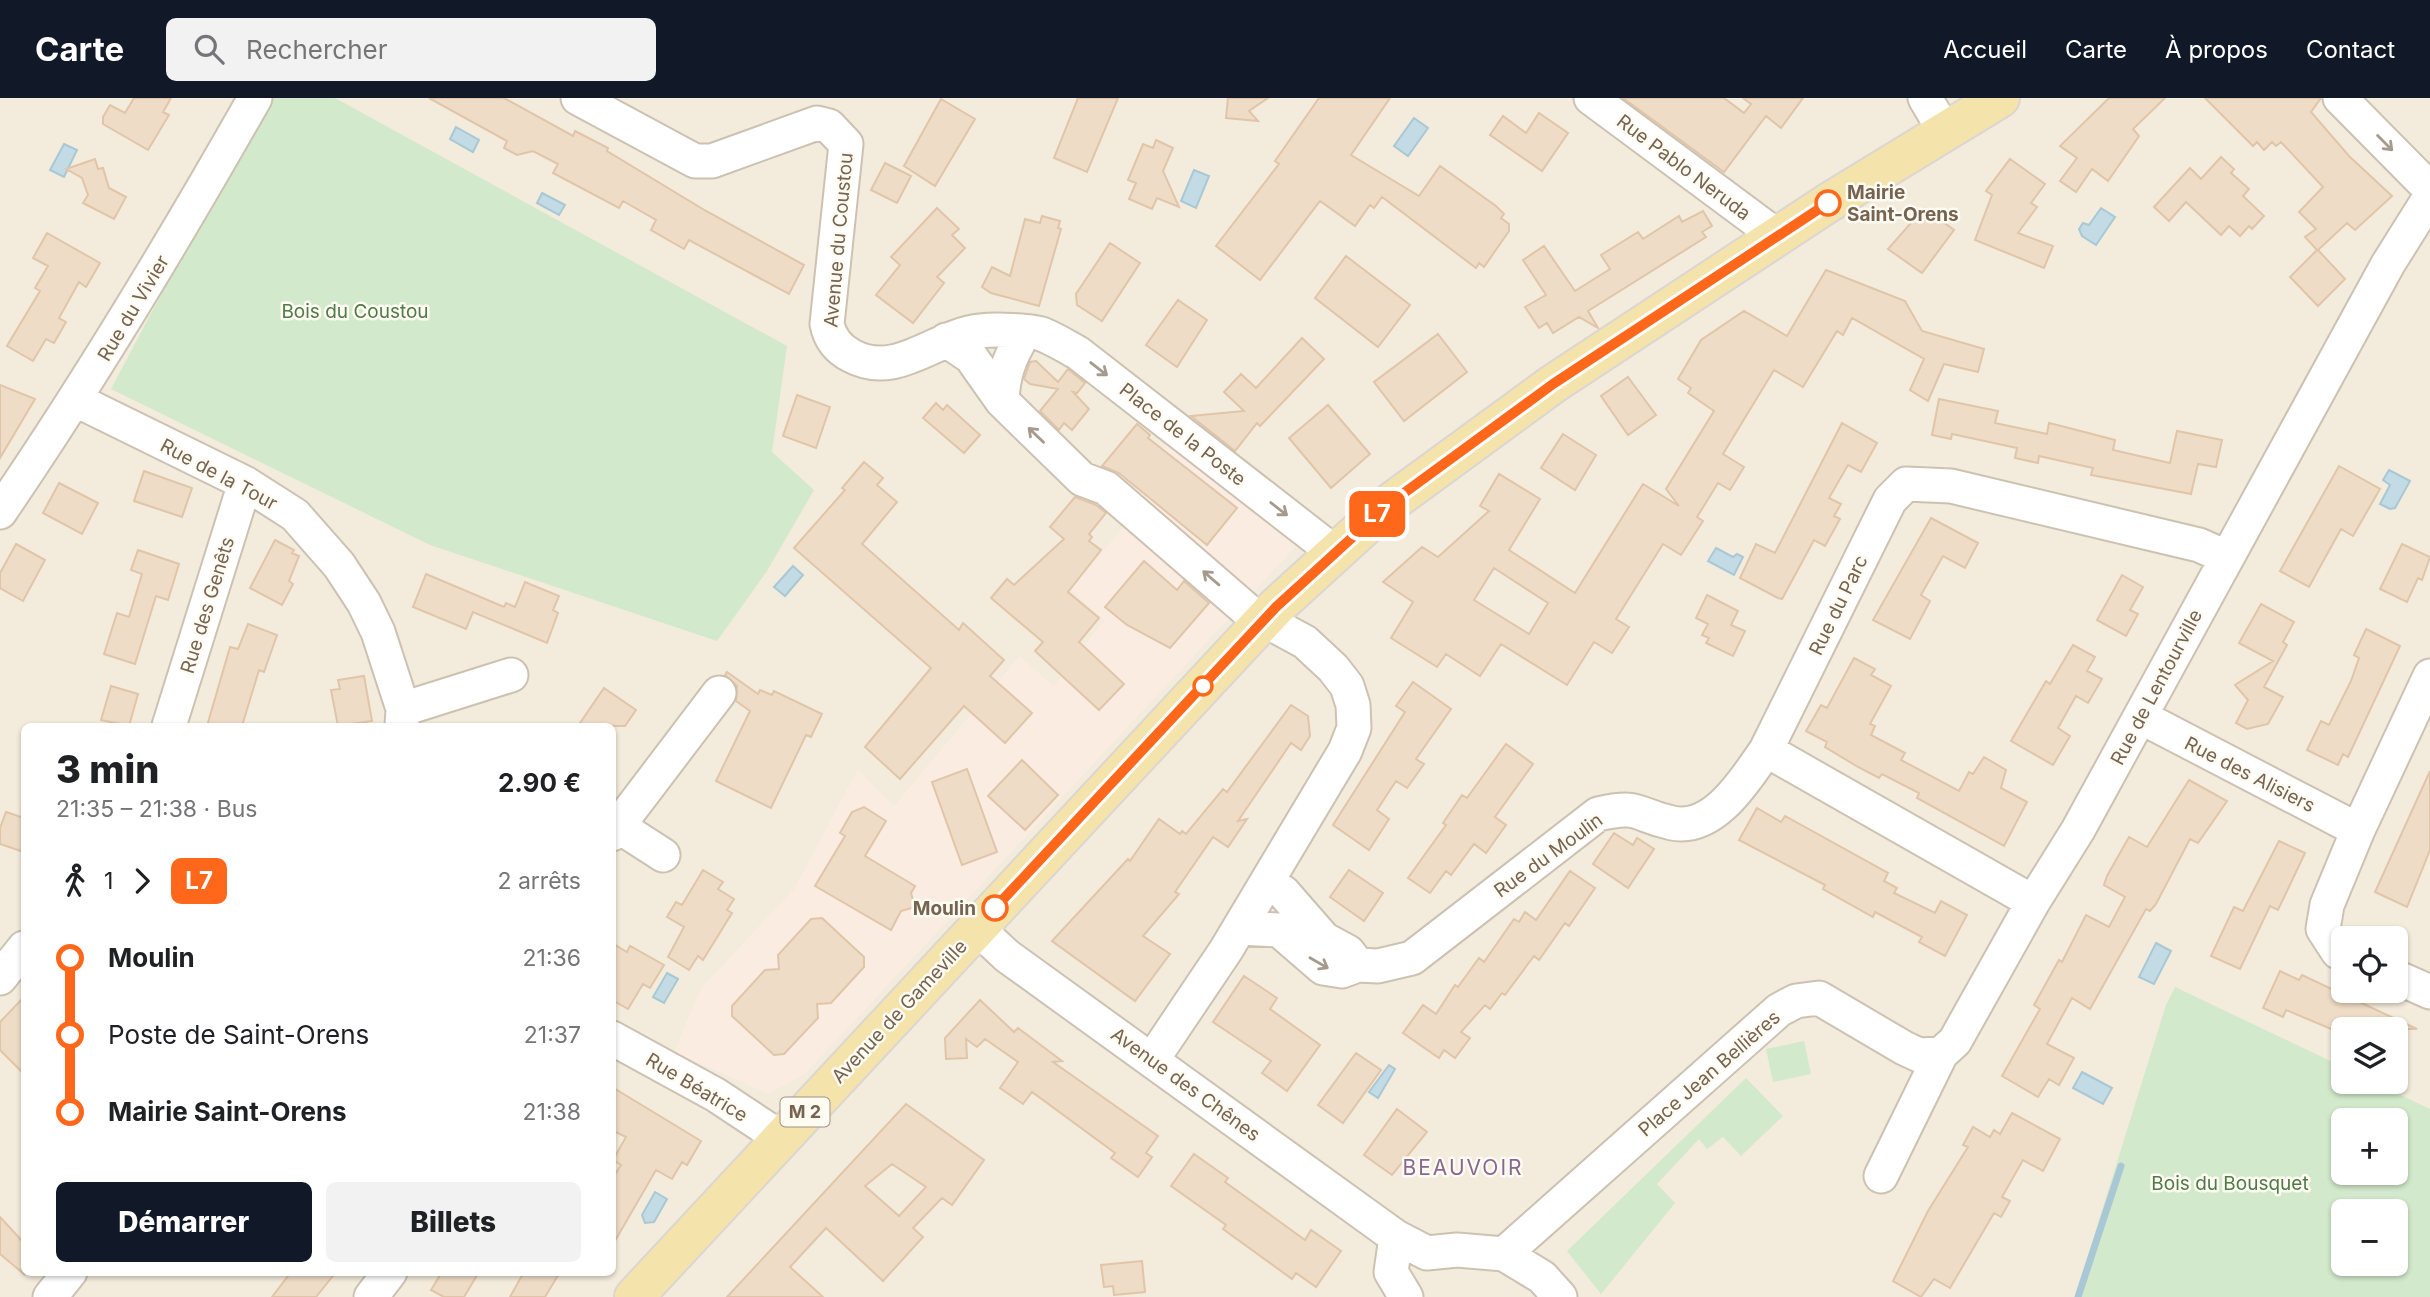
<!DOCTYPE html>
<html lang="fr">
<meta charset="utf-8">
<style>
:root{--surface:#fff;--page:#f2f2f2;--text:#202124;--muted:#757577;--accent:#111827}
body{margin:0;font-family:Inter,sans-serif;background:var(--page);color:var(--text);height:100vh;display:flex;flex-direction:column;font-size:26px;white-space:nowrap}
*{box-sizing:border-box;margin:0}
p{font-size:23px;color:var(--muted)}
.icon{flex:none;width:38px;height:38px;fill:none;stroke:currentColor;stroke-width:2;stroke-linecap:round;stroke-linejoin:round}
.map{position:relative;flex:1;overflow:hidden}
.panel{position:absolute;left:21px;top:625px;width:595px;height:553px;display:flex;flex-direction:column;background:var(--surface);border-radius:10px;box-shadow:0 2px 5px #0004}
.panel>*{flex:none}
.badge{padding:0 14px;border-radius:10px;font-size:24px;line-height:46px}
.tools{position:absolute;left:2331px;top:828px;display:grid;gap:14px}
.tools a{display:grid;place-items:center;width:77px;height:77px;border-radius:10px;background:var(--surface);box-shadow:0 2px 5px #0004;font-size:35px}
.map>.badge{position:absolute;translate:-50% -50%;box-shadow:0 0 0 4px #fff}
.legs{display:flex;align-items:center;gap:10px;height:77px;padding:0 35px;font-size:23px}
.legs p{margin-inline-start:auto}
.head{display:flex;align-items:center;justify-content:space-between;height:119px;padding:0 35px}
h1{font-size:38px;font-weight:800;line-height:52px}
.primary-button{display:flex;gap:14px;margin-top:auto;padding:14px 35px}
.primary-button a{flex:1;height:80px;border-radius:10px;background:var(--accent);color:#fff;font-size:28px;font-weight:800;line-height:80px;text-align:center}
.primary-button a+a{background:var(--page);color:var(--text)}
ul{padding:0 35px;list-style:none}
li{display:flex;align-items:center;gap:24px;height:77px;font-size:26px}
li i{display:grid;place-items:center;width:10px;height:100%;margin:0 9px;background:currentColor}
li i::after{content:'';width:18px;height:18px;margin:-9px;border:5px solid;border-radius:50%;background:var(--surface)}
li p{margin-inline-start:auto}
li:first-child i{background:linear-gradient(#0000 50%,currentColor 0)}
li:last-child i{background:linear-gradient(currentColor 50%,#0000 0)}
header{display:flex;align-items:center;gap:42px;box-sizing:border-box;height:98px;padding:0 35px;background:var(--accent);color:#fff}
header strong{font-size:33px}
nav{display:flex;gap:38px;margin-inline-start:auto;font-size:24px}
.search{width:490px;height:63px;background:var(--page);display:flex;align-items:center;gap:18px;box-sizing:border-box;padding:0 24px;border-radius:10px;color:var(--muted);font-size:26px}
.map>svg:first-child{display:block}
</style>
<header>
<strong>Carte</strong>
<div class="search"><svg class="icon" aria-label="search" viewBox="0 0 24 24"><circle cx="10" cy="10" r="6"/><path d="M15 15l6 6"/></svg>Rechercher</div>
<nav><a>Accueil</a><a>Carte</a><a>À propos</a><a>Contact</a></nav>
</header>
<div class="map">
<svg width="2430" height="1199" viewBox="0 0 2430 1199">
<rect width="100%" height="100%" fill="#fbf8ec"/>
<!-- residential -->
<path fill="#f3ebdb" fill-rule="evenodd" d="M0 0H2430V1199H0ZM24 628H612V1174H24ZM2343 840H2396V892H2343ZM2343 931H2396V984H2343ZM2343 1022H2396V1074H2343ZM2343 1113H2396V1166H2343Z"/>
<!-- commercial -->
<path fill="#faece1" d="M1168 344 1297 447 806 975 769 996 674 954 701 890 794 791 858 671 894 708 1019 558 1054 588 1104 522 1071 492 1126 426 1113 416Z"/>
<!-- green -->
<path fill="#d3e9cb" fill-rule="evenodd" d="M265 0H335L787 248 772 354 814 392 767 473 717 543 430 447 111 291Z
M2175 889 2343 969V984H2373L2430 1011V1199H2075L2166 907ZM2343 1022H2396V1074H2343ZM2343 1113H2396V1166H2343Z
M1804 943 1811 976 1773 984 1766 951Z
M1746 980 1783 1018 1741 1058 1723 1039 1707 1051 1699 1041 1657 1086 1675 1105 1601 1196 1567 1153Z"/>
<!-- water -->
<path fill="#c2dbe4" stroke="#a9c8d5" stroke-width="2" d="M1414 20 1428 30 1408 58 1394 48Z
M456 29 479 42 473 54 450 41Z
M64 46 77 52 64 79 50 72Z
M1194 72 1209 78 1196 110 1181 103Z
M542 95 565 107 559 117 537 105Z
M2101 110 2115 119 2096 147 2082 138 2079 131 2083 125 2089 127Z
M2389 372 2410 383 2395 410 2390 411 2380 406 2390 387 2383 382Z
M1716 450 1733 459 1737 456 1743 459 1734 477 1708 463Z
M793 468 803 477 785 498 774 489Z
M2156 845 2171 853 2154 886 2139 879Z
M667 875 678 881 664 905 653 899Z
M1389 967 1395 971 1378 1000 1369 994Z
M2082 974 2112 990 2103 1006 2073 990Z
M655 1094 667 1101 654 1124 645 1125 642 1117Z"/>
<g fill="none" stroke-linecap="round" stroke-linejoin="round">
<!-- stream -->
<path stroke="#a9c8d5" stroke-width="7" d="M2078 1199 2121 1068"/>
</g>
<!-- building -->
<path fill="#efdcc6" stroke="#e0c5a8" stroke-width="2" fill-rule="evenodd" d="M134 0H171L163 14 169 17 148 52 103 26V19L110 7 125 15Z
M429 0H504L573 38 575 33 608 50 607 53 706 113 804 167 789 196 689 142 684 151 651 132 656 122 623 103 619 110 553 75 558 66 533 53 517 57 504 50 507 43Z
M1078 0H1118L1087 74 1054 60Z
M1228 0H1268L1249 13 1258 23 1226 20Z
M1319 0H1390L1351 57 1419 98 1440 68 1496 108 1504 116 1501 120 1509 126V133L1484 169 1479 165 1476 170 1382 99 1374 110 1370 107 1355 128 1320 103 1260 182 1216 148 1279 66 1275 63Z
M1623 0H1724L1744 15 1751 6 1743 0H1803L1781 30 1766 18 1724 74Z
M2109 0H2165L2133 31 2139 38 2108 83 2092 71 2076 94 2060 83 2077 60 2060 48Z
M2205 0H2321L2311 14 2349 58 2392 98 2355 132 2347 125 2318 152 2345 181 2318 208 2290 179 2317 152 2305 139 2316 131 2299 114 2323 89 2281 44 2276 48 2272 44 2264 52 2257 44 2253 48Z
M941 1 975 21 935 88 904 68Z
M1539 15 1568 35 1542 73 1490 37 1503 18 1526 35Z
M1156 42 1173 50 1163 73 1179 109 1157 100 1152 111 1129 101 1136 85 1128 82 1143 46 1153 50Z
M2221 59 2234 71 2231 75 2249 91 2243 98 2264 118 2252 131 2249 128 2240 138 2229 128 2221 137 2186 104 2169 123 2154 109 2190 70 2201 81Z
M95 61 98 71 103 70 109 90 126 99 114 121 83 105 88 97 82 80 66 71Z
M2010 61 2045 86 2031 105 2037 109 2018 135 2053 148 2044 170 1975 142 1992 97 1986 93Z
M885 65 911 78 897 105 871 92Z
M937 110 959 131 952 137 965 150 937 179 944 185 913 225 876 197 900 167 891 159Z
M1924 110 1954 132 1922 175 1888 151Z
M1703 113 1712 128 1702 134 1706 139 1588 213 1598 230 1579 219 1553 235 1547 225 1539 230 1525 209 1546 197 1523 162 1544 148 1575 193 1610 171 1601 157 1638 134 1643 141 1679 118 1682 124Z
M1042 118 1060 123 1058 130 1061 131 1039 208 991 195 982 189 992 169 1010 178 1025 121 1040 125Z
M47 135 100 165 86 189 79 184 59 220 66 224 54 245 46 241 33 263 7 248 40 193 35 190 48 168 33 160Z
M1110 145 1140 165 1102 223 1077 207 1076 196Z
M1346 158 1410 207 1378 249 1315 200Z
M1826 172 1905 203 1922 233 1984 251 1978 274 1944 266 1928 303 1910 292 1924 261 1852 220 1843 237 1837 233 1803 289 1774 272 1723 356 1744 369 1730 392 1718 385 1697 419 1703 423 1681 457 1663 446 1616 521 1629 529 1612 555 1594 544 1567 587 1501 546 1480 578 1446 556 1437 569 1391 540 1413 504 1383 484 1422 449 1438 459 1489 413 1480 408 1499 376 1540 401 1509 452 1575 495 1643 386 1679 408 1666 391 1714 313 1688 295 1691 290 1678 281 1701 242 1744 213 1787 238ZM1494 470 1548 505 1529 536 1474 502Z
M1178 202 1207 222 1177 269 1146 247Z
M1438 236 1467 274 1404 323 1374 284Z
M1302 240 1324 261 1260 328 1257 325 1235 353 1191 318 1244 313 1224 294 1241 276 1256 290Z
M1036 263 1058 284 1068 271 1085 285 1077 295 1073 294 1089 311 1072 332 1064 325 1059 332 1040 313 1058 291 1030 286 1024 281 1030 264Z
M1628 279 1656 317 1628 337 1601 298Z
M0 287 35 301 0 360Z
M797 297 830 309 816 350 783 338Z
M1939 301 1998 313 1995 325 2047 336 2049 325 2069 330 2115 342 2113 352 2170 365 2177 333 2222 342 2216 369 2198 366 2191 396 2091 377 2093 370 2039 358 2038 365 2015 360 2017 350 1952 336 1951 341 1932 337Z
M936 305 943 312 947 307 980 337 964 355 923 320Z
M1328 307 1370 356 1331 390 1289 340Z
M1842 325 1877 345 1861 374 1848 367 1829 400 1841 406 1834 418 1840 421 1825 448 1814 442 1782 501 1778 500 1740 480 1756 446 1775 455Z
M1137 326 1150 337 1148 340 1237 410 1207 447 1119 375 1102 368Z
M1563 336 1596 357 1575 392 1541 370Z
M864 364 883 380 877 387 897 404 862 446 959 532 963 525 1004 562 990 578 1032 615 1005 645 964 608 900 681 865 649 931 570 794 450 845 392 842 390Z
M2339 368 2380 391 2353 438 2341 431 2309 489 2280 473Z
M144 373 192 390 182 419 134 403Z
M59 385 98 405 82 436 43 415Z
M1075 399 1096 407 1106 415 1089 436 1092 439 1089 443 1101 452 1068 494 1099 520 1079 544 1124 586 1099 612 1035 553 1043 544 991 500 1007 481 1014 487 1064 441 1050 429Z
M1931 420 1978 445 1965 470 1943 458 1921 497 1930 503 1910 541 1873 522Z
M275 442 294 452 292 455 299 458 289 483 293 486 282 507 250 490Z
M16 446 45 462 23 503 0 490V475Z
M2402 446 2430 459 2422 482 2418 480 2407 504 2380 491Z
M138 452 179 466 168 502 156 498 135 566 104 556 117 515 129 519 142 476 131 472Z
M1144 463 1177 492 1184 483 1209 505 1170 550 1127 527 1105 509Z
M426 476 504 509 506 505 515 509 525 484 559 498 553 512 558 515 547 545 473 514 466 531 413 509Z
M2122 477 2143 489 2130 512 2138 516 2126 538 2097 522Z
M1707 497 1738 513 1731 527 1745 533 1733 558 1706 545 1709 540 1702 537 1708 526 1696 520Z
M2261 506 2294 524 2283 544 2287 547 2264 589 2283 599 2268 626 2247 631 2236 625 2248 602 2235 587 2273 563 2239 545Z
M248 526 277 537 264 574 259 572 242 628H207L230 549 238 551Z
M2366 531 2400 548 2348 659 2343 656 2338 667 2307 652 2321 623 2329 627 2351 583 2359 560 2354 557Z
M2073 547 2095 559 2087 573 2102 581 2088 605 2076 598 2058 630 2070 638 2053 667 2011 643 2046 583 2050 586Z
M1854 560 1875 571 1871 577 1891 588 1870 626 1875 628 1871 637 1905 655 1901 662 1959 693 1969 674 1973 676 1984 659 2006 672 2001 690 2027 704 2004 748 1917 700 1919 695 1882 676 1879 680 1858 669 1825 649 1827 644 1806 633 1821 607 1827 610Z
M727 574 758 596 760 592 772 597 774 593 822 616 811 639 806 637 771 710 716 683 750 613 736 603 737 588 725 577Z
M364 578 372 623 338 628 331 592 340 591 338 582Z
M1413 584 1451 611 1416 661 1424 666 1407 690 1396 683 1377 712 1389 721 1369 752 1333 727 1405 614 1396 608Z
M111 588 138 596 129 628 101 622Z
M604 590 636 612 625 628H578Z
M1291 607 1308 618 1310 638 1301 652 1291 645 1238 723 1247 721 1228 749 1213 739 1175 794 1179 796 1143 838 1170 856 1135 903 1052 843 1128 761 1130 763 1159 721 1180 736 1182 733 1186 736 1223 691 1227 694Z
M1506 646 1533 666 1495 719 1506 727 1486 755 1474 746 1451 777 1446 773 1430 795 1408 780 1446 727 1443 725 1462 697 1467 700Z
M1022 662 1058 697 1025 732 988 698Z
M967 671 997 754 962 767 932 684Z
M2430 673V752L2407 809 2375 794Z
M2189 682 2227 703 2198 745 2190 741 2156 806 2150 813 2146 811 2090 911 2072 900 2047 946 2074 960 2059 987 2049 981 2038 999 2002 978 2040 911 2034 907 2059 862 2062 864 2086 817 2109 829 2125 799 2104 787 2107 778 2129 739 2147 749Z
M864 709 886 723 865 758 915 788 911 795 915 809 901 813 891 832 815 788 845 738 840 735 852 714Z
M1757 710 1781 724 1785 718 1888 775 1884 783 1897 790 1894 795 1935 815 1941 803 1967 817 1945 858 1919 844 1922 839 1875 814 1873 819 1823 791 1825 787 1739 742Z
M6 714 24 720V754L0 746V730Z
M1614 735 1633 747 1637 740 1654 751 1628 790 1593 766Z
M2279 743 2305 755 2278 812 2270 808 2240 871 2211 858 2234 809 2243 813Z
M703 772 723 784 718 791 734 801 727 812 732 815 703 862 698 858 689 872 668 859 684 829 667 819 676 804 682 807Z
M1349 772 1383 795 1364 823 1330 799Z
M1570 773 1595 790 1569 828 1565 825 1539 862 1534 858 1505 897 1502 895 1490 911 1485 907 1461 934 1470 940 1455 960 1444 952 1439 960 1403 935 1423 907 1436 916 1455 887 1458 889 1479 860 1484 864 1514 821 1519 824 1525 814 1536 822Z
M822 820 864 859V869L831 905 817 906 818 920 784 956 774 957 732 918V908L765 872 779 871 778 857 811 821Z
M612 845 627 854 630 848 664 867 650 890 643 886 628 911 612 902Z
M2280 873 2299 882 2302 877 2417 931H2343V936L2286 912 2283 919 2263 910Z
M1244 878 1277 900 1270 911 1320 947 1287 993 1262 975 1271 963 1213 924Z
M24 899V976L0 952V924Z
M980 902 1014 934 1018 930 1062 963 1053 964 1158 1038 1146 1055 1152 1059 1138 1079 1111 1060 1115 1055 1032 994 1023 1006 1000 990 1018 964 985 941 977 949 966 941 967 960 946 961 945 940Z
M1356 955 1381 972 1343 1025 1318 1007Z
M612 989 701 1043 687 1067 682 1064 672 1081 656 1072 612 1148V1081L621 1067 613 1062 626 1039 614 1033 612 1036Z
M906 1006 984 1062 952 1107 942 1100 913 1130 923 1139 883 1183 826 1130 790 1169 823 1199H727ZM892 1066 926 1089 899 1118 865 1088Z
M1397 1011 1427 1034 1392 1077 1364 1057Z
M2012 1015 2060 1041 2043 1073 2023 1062 2002 1099 2010 1103 2001 1119 1994 1115 1950 1190 1934 1181 1921 1199 1893 1183 1928 1113 1968 1049 1963 1047 1973 1029 1990 1039 1994 1032 2000 1036Z
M1194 1056 1228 1080 1225 1084 1305 1142 1311 1132 1341 1153 1316 1189 1296 1175 1292 1181 1223 1131 1226 1127 1171 1088Z
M0 1119 24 1145V1176L0 1156Z
M1142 1163 1145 1194 1114 1197 1113 1188 1104 1189 1101 1167Z
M291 1174H336L316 1199H272Z
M442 1174H479L464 1199H444L431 1192Z
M524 1174H560L545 1199H510Z"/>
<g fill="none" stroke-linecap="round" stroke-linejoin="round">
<defs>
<path id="minor" d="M578 0 695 63H712L817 25 829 28 846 46 827 226C830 241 838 251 852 258 897 282 935 238 980 233 993 231 1033 232 1044 237 1056 242 1067 249 1078 255L1334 454
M1591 0 1777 138
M1925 0 1944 32
M2340 0 2430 91
M946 242 971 259 1002 303 1082 381 1106 390 1248 513 1305 544 1333 570 1347 588 1353 607 1354 630 1345 653 1226 852 1152 962
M76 302 245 385 295 417 339 467 364 505 378 534 403 611 402 628
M1002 303C1003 275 1010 259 1024 235
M0 414C92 279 175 141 255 0
M403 611 511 577
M2141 619 2358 732
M169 628 245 385
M1766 652 2033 804
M618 728 719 595
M612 736 618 728 663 757
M1283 794 1324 841 1348 854 1358 867
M977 830 1007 858 1396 1139 1427 1155 1457 1152 1504 1156 1542 1179 1560 1199
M1240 830 1279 832 1323 870 1342 873 1358 867 1378 868 1412 860 1598 716C1641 706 1635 717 1672 725 1714 734 1746 681 1766 652L1890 402 1906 386 1951 388 2199 447 2226 459
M2343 856 2338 854 2323 831 2327 807 2358 732 2430 578
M2396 879 2430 894
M0 880 24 850
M612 940 716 997 781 1040
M1881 1078 1941 956 1955 943 2033 804 2078 732 2388 166 2430 99
M1396 1139 1391 1174 1406 1199
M1504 1156 1779 912 1796 903 1819 900 1904 950 1919 957 1941 956
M50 1199 70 1174
M371 1199 390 1174"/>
<path id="major" d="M634 1199 1276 509 1389 406 1553 286 1828 105 2000 0"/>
</defs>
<!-- minor casing -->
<use href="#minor" stroke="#cdc2b2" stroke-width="37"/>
<!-- major casing -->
<use href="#major" stroke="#dbd6d2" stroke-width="42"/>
<!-- minor -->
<use href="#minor" stroke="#fff" stroke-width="33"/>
<!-- major -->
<use href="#major" stroke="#f4e3ab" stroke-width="38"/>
</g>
<!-- one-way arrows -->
<defs><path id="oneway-shaft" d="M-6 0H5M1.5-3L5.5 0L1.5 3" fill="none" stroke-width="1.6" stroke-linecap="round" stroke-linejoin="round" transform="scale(1.75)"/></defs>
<g stroke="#a69a8d">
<use href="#oneway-shaft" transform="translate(2385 45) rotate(45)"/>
<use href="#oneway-shaft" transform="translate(1099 271) rotate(38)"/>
<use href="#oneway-shaft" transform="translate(1036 337) rotate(-136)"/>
<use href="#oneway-shaft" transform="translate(1279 411) rotate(38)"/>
<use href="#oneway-shaft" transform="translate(1211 480) rotate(-139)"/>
<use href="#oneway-shaft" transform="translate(1319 865) rotate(30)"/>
</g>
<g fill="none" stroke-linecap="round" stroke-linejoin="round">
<defs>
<path id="line-1" d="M995 810 1276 509 1389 406 1553 286 1828 105"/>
</defs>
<!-- line-1 casing -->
<use href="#line-1" stroke="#fff" stroke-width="16"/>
<!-- line-1 -->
<use href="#line-1" stroke="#ff671b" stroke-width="10"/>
</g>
<!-- markers -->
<g fill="#fff" stroke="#ff671b" stroke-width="3.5">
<circle cx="1828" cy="105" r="12"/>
<circle cx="1203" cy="588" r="9"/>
<circle cx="995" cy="810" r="12"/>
</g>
<g text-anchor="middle" stroke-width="5" stroke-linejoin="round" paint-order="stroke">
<!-- shield labels -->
<rect fill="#fefbf3" stroke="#9f9181" stroke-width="2" x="780.5" y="999.5" width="49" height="29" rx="5"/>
<g font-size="18" font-weight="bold" fill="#766350">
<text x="805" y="1020">M 2</text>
</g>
<!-- street labels -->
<g font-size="19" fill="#766350" stroke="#fefbf3">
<text transform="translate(1684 69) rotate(37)" y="7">Rue Pablo Neruda</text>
<text transform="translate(838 142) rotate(-85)" y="7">Avenue du Coustou</text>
<text transform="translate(133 210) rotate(-59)" y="7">Rue du Vivier</text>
<text transform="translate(1183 336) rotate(38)" y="7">Place de la Poste</text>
<text transform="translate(219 376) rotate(28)" y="7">Rue de la Tour</text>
<text transform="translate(207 507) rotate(-73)" y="7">Rue des Genêts</text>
<text transform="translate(1838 507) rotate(-64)" y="7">Rue du Parc</text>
<text transform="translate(2156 589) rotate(-62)" y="7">Rue de Lentourville</text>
<text transform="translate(2250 676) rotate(27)" y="7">Rue des Alisiers</text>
<text transform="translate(1548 757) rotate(-36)" y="7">Rue du Moulin</text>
<text transform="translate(899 913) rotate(-47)" y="7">Avenue de Gameville</text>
<text transform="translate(1709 975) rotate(-41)" y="7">Place Jean Bellières</text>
<text transform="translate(1186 986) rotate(36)" y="7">Avenue des Chênes</text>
<text transform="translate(697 989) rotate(31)" y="7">Rue Béatrice</text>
</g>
<!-- stop labels -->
<g font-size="19" font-weight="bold" fill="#766350" stroke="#fefbf3" text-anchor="start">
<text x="1847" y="101">Mairie<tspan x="1847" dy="22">Saint-Orens</tspan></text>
<text x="976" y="817" text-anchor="end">Moulin</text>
</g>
<!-- park labels -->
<g font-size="19" fill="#517a49" stroke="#fefbf3">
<text x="355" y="220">Bois du Coustou</text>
<text x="2230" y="1092">Bois du Bousquet</text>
</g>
<!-- neighbourhood labels -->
<g font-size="21" letter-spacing="2" fill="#896890" stroke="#fefbf3">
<text x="1463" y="1077">BEAUVOIR</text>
</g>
</g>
</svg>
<div class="tools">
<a><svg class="icon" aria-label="locate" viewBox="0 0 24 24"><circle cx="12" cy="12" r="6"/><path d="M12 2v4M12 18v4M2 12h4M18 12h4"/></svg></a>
<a><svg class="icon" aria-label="layers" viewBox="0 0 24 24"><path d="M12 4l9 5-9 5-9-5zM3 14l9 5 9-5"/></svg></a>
<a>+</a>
<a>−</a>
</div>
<b class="badge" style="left:1377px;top:416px;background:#ff671b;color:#fff">L7</b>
<section class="panel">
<div class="head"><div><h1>3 min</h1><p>21:35 – 21:38 · Bus</p></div><b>2.90 €</b></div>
<div class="legs"><svg class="icon" aria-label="walk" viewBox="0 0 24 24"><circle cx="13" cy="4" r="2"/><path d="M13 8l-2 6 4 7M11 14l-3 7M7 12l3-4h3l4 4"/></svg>1<svg class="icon" aria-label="forward" viewBox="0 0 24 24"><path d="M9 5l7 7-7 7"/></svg><b class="badge" style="background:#ff671b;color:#fff">L7</b><p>2 arrêts</p></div>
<ul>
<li><i style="color:#ff671b"></i><b>Moulin</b><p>21:36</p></li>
<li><i style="color:#ff671b"></i><span>Poste de Saint-Orens</span><p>21:37</p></li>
<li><i style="color:#ff671b"></i><b>Mairie Saint-Orens</b><p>21:38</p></li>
</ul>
<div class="primary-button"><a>Démarrer</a><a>Billets</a></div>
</section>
</div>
